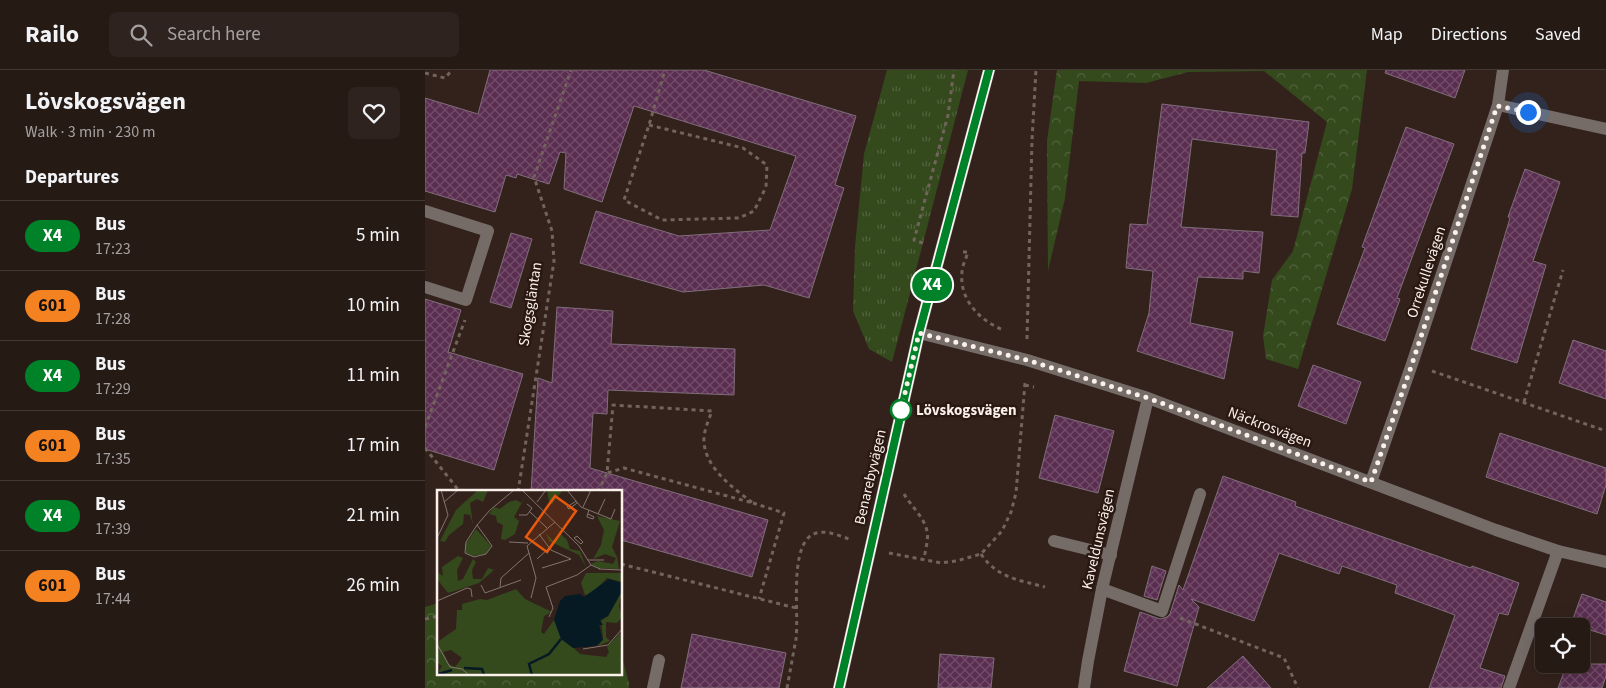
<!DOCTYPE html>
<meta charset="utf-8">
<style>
:root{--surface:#261a15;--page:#2e231e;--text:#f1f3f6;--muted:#a4a1a0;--line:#423834}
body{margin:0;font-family:"Source Sans 3",sans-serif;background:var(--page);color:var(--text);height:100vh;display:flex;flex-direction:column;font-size:19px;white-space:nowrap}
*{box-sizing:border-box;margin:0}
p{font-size:16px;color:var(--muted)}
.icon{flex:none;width:28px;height:28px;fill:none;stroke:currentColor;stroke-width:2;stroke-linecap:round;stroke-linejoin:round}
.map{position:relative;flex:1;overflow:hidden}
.side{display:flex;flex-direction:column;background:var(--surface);width:425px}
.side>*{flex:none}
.badge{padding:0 10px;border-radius:16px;font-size:18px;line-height:32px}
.tools{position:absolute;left:1110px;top:548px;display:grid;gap:10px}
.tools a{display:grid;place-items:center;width:55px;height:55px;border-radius:8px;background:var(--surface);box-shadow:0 5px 20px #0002,0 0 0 1px var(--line);font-size:25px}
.you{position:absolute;width:25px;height:25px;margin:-12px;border:4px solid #fff;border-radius:50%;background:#1a73e8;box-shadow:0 0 0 8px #1a73e833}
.map>.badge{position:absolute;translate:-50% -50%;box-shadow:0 0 0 2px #fff}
h2{padding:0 25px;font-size:19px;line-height:45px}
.round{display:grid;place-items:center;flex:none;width:52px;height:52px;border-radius:8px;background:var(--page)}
.summary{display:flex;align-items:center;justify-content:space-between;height:85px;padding:0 25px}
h1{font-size:24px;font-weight:700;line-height:38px}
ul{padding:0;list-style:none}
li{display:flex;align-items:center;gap:15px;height:70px;padding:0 25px;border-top:1px solid var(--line)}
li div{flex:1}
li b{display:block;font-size:19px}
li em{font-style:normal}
li .badge{min-width:55px;font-weight:700;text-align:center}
header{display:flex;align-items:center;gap:30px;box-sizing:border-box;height:70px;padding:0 25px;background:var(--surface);border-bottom:1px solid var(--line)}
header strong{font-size:24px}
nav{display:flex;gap:28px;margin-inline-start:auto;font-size:18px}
.search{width:350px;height:45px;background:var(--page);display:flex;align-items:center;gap:12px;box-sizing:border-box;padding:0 18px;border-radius:8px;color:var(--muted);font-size:19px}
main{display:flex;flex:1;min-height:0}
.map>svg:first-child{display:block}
</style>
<header>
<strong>Railo</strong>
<div class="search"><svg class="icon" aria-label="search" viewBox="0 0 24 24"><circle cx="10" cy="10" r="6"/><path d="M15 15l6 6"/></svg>Search here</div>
<nav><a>Map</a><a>Directions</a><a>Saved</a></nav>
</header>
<main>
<section class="side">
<div class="summary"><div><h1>Lövskogsvägen</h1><p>Walk · 3 min · 230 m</p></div><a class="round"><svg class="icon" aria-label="heart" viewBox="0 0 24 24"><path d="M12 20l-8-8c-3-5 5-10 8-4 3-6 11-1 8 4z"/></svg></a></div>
<h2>Departures</h2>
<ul>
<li><span class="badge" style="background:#008228;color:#fff">X4</span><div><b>Bus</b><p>17:23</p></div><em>5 min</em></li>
<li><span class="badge" style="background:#f58220;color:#111">601</span><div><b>Bus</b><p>17:28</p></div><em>10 min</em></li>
<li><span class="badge" style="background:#008228;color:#fff">X4</span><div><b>Bus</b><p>17:29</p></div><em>11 min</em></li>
<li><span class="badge" style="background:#f58220;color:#111">601</span><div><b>Bus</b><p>17:35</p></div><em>17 min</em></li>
<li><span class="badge" style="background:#008228;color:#fff">X4</span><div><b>Bus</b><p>17:39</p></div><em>21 min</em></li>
<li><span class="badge" style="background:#f58220;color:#111">601</span><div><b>Bus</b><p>17:44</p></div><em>26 min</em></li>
</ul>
</section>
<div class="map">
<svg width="1181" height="618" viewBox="0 0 1181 618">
<defs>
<pattern id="grass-tufts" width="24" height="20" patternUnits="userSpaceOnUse" patternTransform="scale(1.25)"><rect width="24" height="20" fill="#344a1d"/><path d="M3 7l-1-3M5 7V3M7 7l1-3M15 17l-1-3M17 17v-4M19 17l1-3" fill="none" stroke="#52643e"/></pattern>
<pattern id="forest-crowns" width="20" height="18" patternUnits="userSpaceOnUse" patternTransform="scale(1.25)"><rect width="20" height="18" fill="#344a1d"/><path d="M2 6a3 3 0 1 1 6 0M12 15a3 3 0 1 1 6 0" fill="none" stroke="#52643e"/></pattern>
<pattern id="building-cross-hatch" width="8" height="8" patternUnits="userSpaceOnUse" patternTransform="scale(1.25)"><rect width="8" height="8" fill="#5a2e50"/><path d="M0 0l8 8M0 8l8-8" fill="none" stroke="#734d69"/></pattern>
</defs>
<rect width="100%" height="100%" fill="#33221c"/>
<!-- grass -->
<path fill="url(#grass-tufts)" d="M462 0H543L467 292 444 279 428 241 430 177 439 84Z"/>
<!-- forest -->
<path fill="url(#forest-crowns)" d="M632 0H942L927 119 873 299 841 289 838 266 847 210 868 181 902 52 839 1 763 2 721 13 654 11 640 128 623 201 622 71Z
M14 533V604H196V584L204 613V618H0V537Z"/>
<!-- building -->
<path fill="url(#building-cross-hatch)" stroke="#806e7b" d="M65 0H279L431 46 410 115 419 118 384 228 339 215 258 222 155 193 171 141 254 166 345 160 371 86 209 36 177 132 139 119 141 83 135 82 124 114 92 104 91 108 81 105 70 142 0 121V28L53 44Z
M961 0H1040L1030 28 960 3Z
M737 34 884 52 880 83H877L873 147 846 145 852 80 767 69 756 157 838 162 834 203 818 201V209L773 207 765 253 808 262 799 309 712 281 724 243 728 201 701 198 705 154 722 155Z
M981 57 1029 74 972 228 975 229 960 271 912 254 940 178 937 177Z
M1100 99 1135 112 1108 191 1121 195 1092 293 1046 279 1085 148 1083 147Z
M86 163 107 169 86 238 65 232Z
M0 229 36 240 23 282 98 304 69 400 0 379Z
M132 237 188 241 186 274 310 279 309 325 183 320 182 344 168 343 165 398 343 450 327 507 196 470V422H106L113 308 127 313Z
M1148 270 1181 281V329L1134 313Z
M888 295 936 312 921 354 873 336Z
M630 345 689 361 673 423 614 408Z
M1075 363 1181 398V415L1172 444 1061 407Z
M798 406 871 432 870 436 1046 498 1047 496 1094 513 1083 545 1074 543 1055 598 1080 606 1076 618H1004L1030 545 970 523 972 515 917 496 914 504 854 483 829 551 766 529 774 537 752 616 699 601 715 542 735 549 742 547 745 544 754 515 758 520Z
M727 496 741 501 732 530 719 526Z
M1157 524 1181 532V565L1146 554Z
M267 564 361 583 354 618H256Z
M515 584 569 588 566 618H513Z
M818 586 846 618H782Z
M1142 594H1181V606L1177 618H1133Z"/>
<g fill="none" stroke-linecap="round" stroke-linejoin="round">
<!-- path -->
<path stroke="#72635d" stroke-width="3" stroke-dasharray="4 4" stroke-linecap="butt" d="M0 3 20 8 27 0
M224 55 318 78 342 95 341 117 329 141 314 148 237 150 199 130 224 55 240 0
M498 173 489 170 523 45 529 0
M538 182H543C541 189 537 196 537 202 534 229 554 250 578 260
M602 269 607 70 611 0
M1007 301 1181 361
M600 315 609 317
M1099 332 1138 200
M0 357 40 250
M0 378 35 422
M93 422 129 191 127 161 109 107 146 0
M173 422 182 403 188 335 287 341C284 349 280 358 279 367 277 396 308 418 328 433L199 398 182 403
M479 424C486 436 499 447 502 461 504 469 500 481 499 489
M328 433 359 443 334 529
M464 483 516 493 531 491 556 484 577 461 586 442 591 423 600 313
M556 484C572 508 594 510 620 517
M196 494 371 538
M755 548 859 588 873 618
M0 549 14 546
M362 618C365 602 368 585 371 569 374 543 365 485 384 467 396 457 412 465 424 469"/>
<!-- lane -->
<path stroke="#756c68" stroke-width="12" d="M0 141 63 161 41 230 0 217
M629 471 686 485
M677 519 737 541 775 424
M228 618 234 590
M1084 618 1133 481"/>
<!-- street -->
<path stroke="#756c68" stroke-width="12" d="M1073 35 1181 59
M494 263 602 290 723 328 1071 460 1133 481 1181 492
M946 412 987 294 1073 35 1078 0
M659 618 663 591 677 519 723 328"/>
<!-- secondary -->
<path stroke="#a1938c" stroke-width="12" d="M414 618 494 263 564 0"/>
</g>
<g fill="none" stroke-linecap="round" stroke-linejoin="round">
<defs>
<path id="line" d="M414 618 494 263 564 0"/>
</defs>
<!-- line casing -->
<use href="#line" stroke="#fff" stroke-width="11"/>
<!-- line -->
<use href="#line" stroke="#008228" stroke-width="8"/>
<!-- walk -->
<path stroke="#fcf0eb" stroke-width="5" stroke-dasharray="0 9" d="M476 340 494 263 602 290 723 328 946 412 987 294 1072 36 1103 42"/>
</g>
<!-- markers -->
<circle fill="#fff" stroke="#008228" stroke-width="2.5" cx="476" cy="340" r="10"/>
<g text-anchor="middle" stroke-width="5" stroke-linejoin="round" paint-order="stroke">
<!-- street labels -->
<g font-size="15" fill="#fcf0eb" stroke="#291912">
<text transform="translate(1001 202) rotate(-72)" y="5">Orrekullevägen</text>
<text transform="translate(105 234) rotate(-81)" y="5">Skogsgläntan</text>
<text transform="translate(845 357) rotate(21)" y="5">Näckrosvägen</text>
<text transform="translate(445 407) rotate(-77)" y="5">Benarebyvägen</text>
<text transform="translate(673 469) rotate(-77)" y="5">Kaveldunsvägen</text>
</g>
<!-- stop labels -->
<g font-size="15" font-weight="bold" fill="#fcf0eb" stroke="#291912" text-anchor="start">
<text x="491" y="345">Lövskogsvägen</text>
</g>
</g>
<!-- overview -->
<g transform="translate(12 420)">
<rect width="185" height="185" fill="#33221c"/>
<path d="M41 0H51L46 12 40 9 33 13 36 35 33 25 27 24 26 34 12 45 8 52 3 51 19 20ZM110 0H126L115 14 112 12ZM88 7 77 27 82 31 78 44 68 50 64 49 66 35 60 32 59 26 52 24 57 17 63 19 72 12 79 10 84 13ZM160 26 183 31 175 57 180 67 182 79 161 78 154 74 161 71 176 74 179 68 168 64 156 69 164 55 167 40ZM117 38 130 50 133 59 143 61 149 77 142 65 112 51 109 43 116 51 123 44ZM39 39 54 56 49 64 36 66 29 63 28 55ZM21 66 26 68 20 80 21 91 26 89 36 69 39 72 35 80 36 89H45L51 78 57 80 42 93 11 103 0 89V82L6 86 5 77ZM149 83H185V92L170 88 154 104 148 105 144 93ZM79 99 88 109 115 122 107 126 104 142 107 144 117 130 125 147 143 164 169 167 172 162 170 157 183 143 185 185H0L5 176 0 173 2 151 19 139 20 120H25V114L43 109 50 110ZM14 160 25 168 18 177 12 174 6 162ZM185 101 182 116 185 127 180 133 169 132V147L173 151 161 156 166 148 164 131 171 126Z" fill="#344a1d" fill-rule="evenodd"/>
<path d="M172 89 185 93V101L171 126 163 130 166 135H162L166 150 159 156 136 158 124 149 117 130 123 111 128 106 143 104 147 107Z" fill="#061a23"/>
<path fill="none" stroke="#061a23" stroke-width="2.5" d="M27 178 45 179 47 185M0 181 2 184 15 180M95 185 92 174 112 164 124 149"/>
<path fill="none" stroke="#83746f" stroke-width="1" d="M85 0 142 56 154 75 163 79M130 0 144 17 174 29 178 19M139 11 130 17 132 19 140 13M7 12 21 0M100 12 109 0M146 17 154 0M92 21 110 38M151 24 157 27 156 29 150 27V26L152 20M161 24 168 9M82 25H90L95 18 90 14M40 35 55 56 49 64 37 67 28 63 29 52 40 35 53 20 77 0M102 44 114 60 134 69 105 78M140 46 146 52 144 54 137 48ZM0 48 11 25 4 0M72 52 91 53M100 69 112 58M151 70H167M162 79 185 80M44 95 48 103 84 90M63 97 64 88 92 63M94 108 99 88 90 56 118 32M0 111 30 98 34 99 35 107M112 127 116 118 109 97 140 85 154 75M0 154 13 177 25 179 32 185M146 159 171 155 185 139"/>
<path fill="#e8590c" fill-opacity="0.15" stroke="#e8590c" stroke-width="2.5" d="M118 6 139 21 110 62 89 47Z"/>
<rect width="185" height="185" fill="none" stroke="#fcf0eb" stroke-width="2.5"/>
</g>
</svg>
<div class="tools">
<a><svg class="icon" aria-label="locate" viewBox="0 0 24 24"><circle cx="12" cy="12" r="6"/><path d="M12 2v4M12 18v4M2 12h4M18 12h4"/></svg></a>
</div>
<div class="you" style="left:1103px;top:42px"></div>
<b class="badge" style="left:507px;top:215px;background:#008228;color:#fff">X4</b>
</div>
</main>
